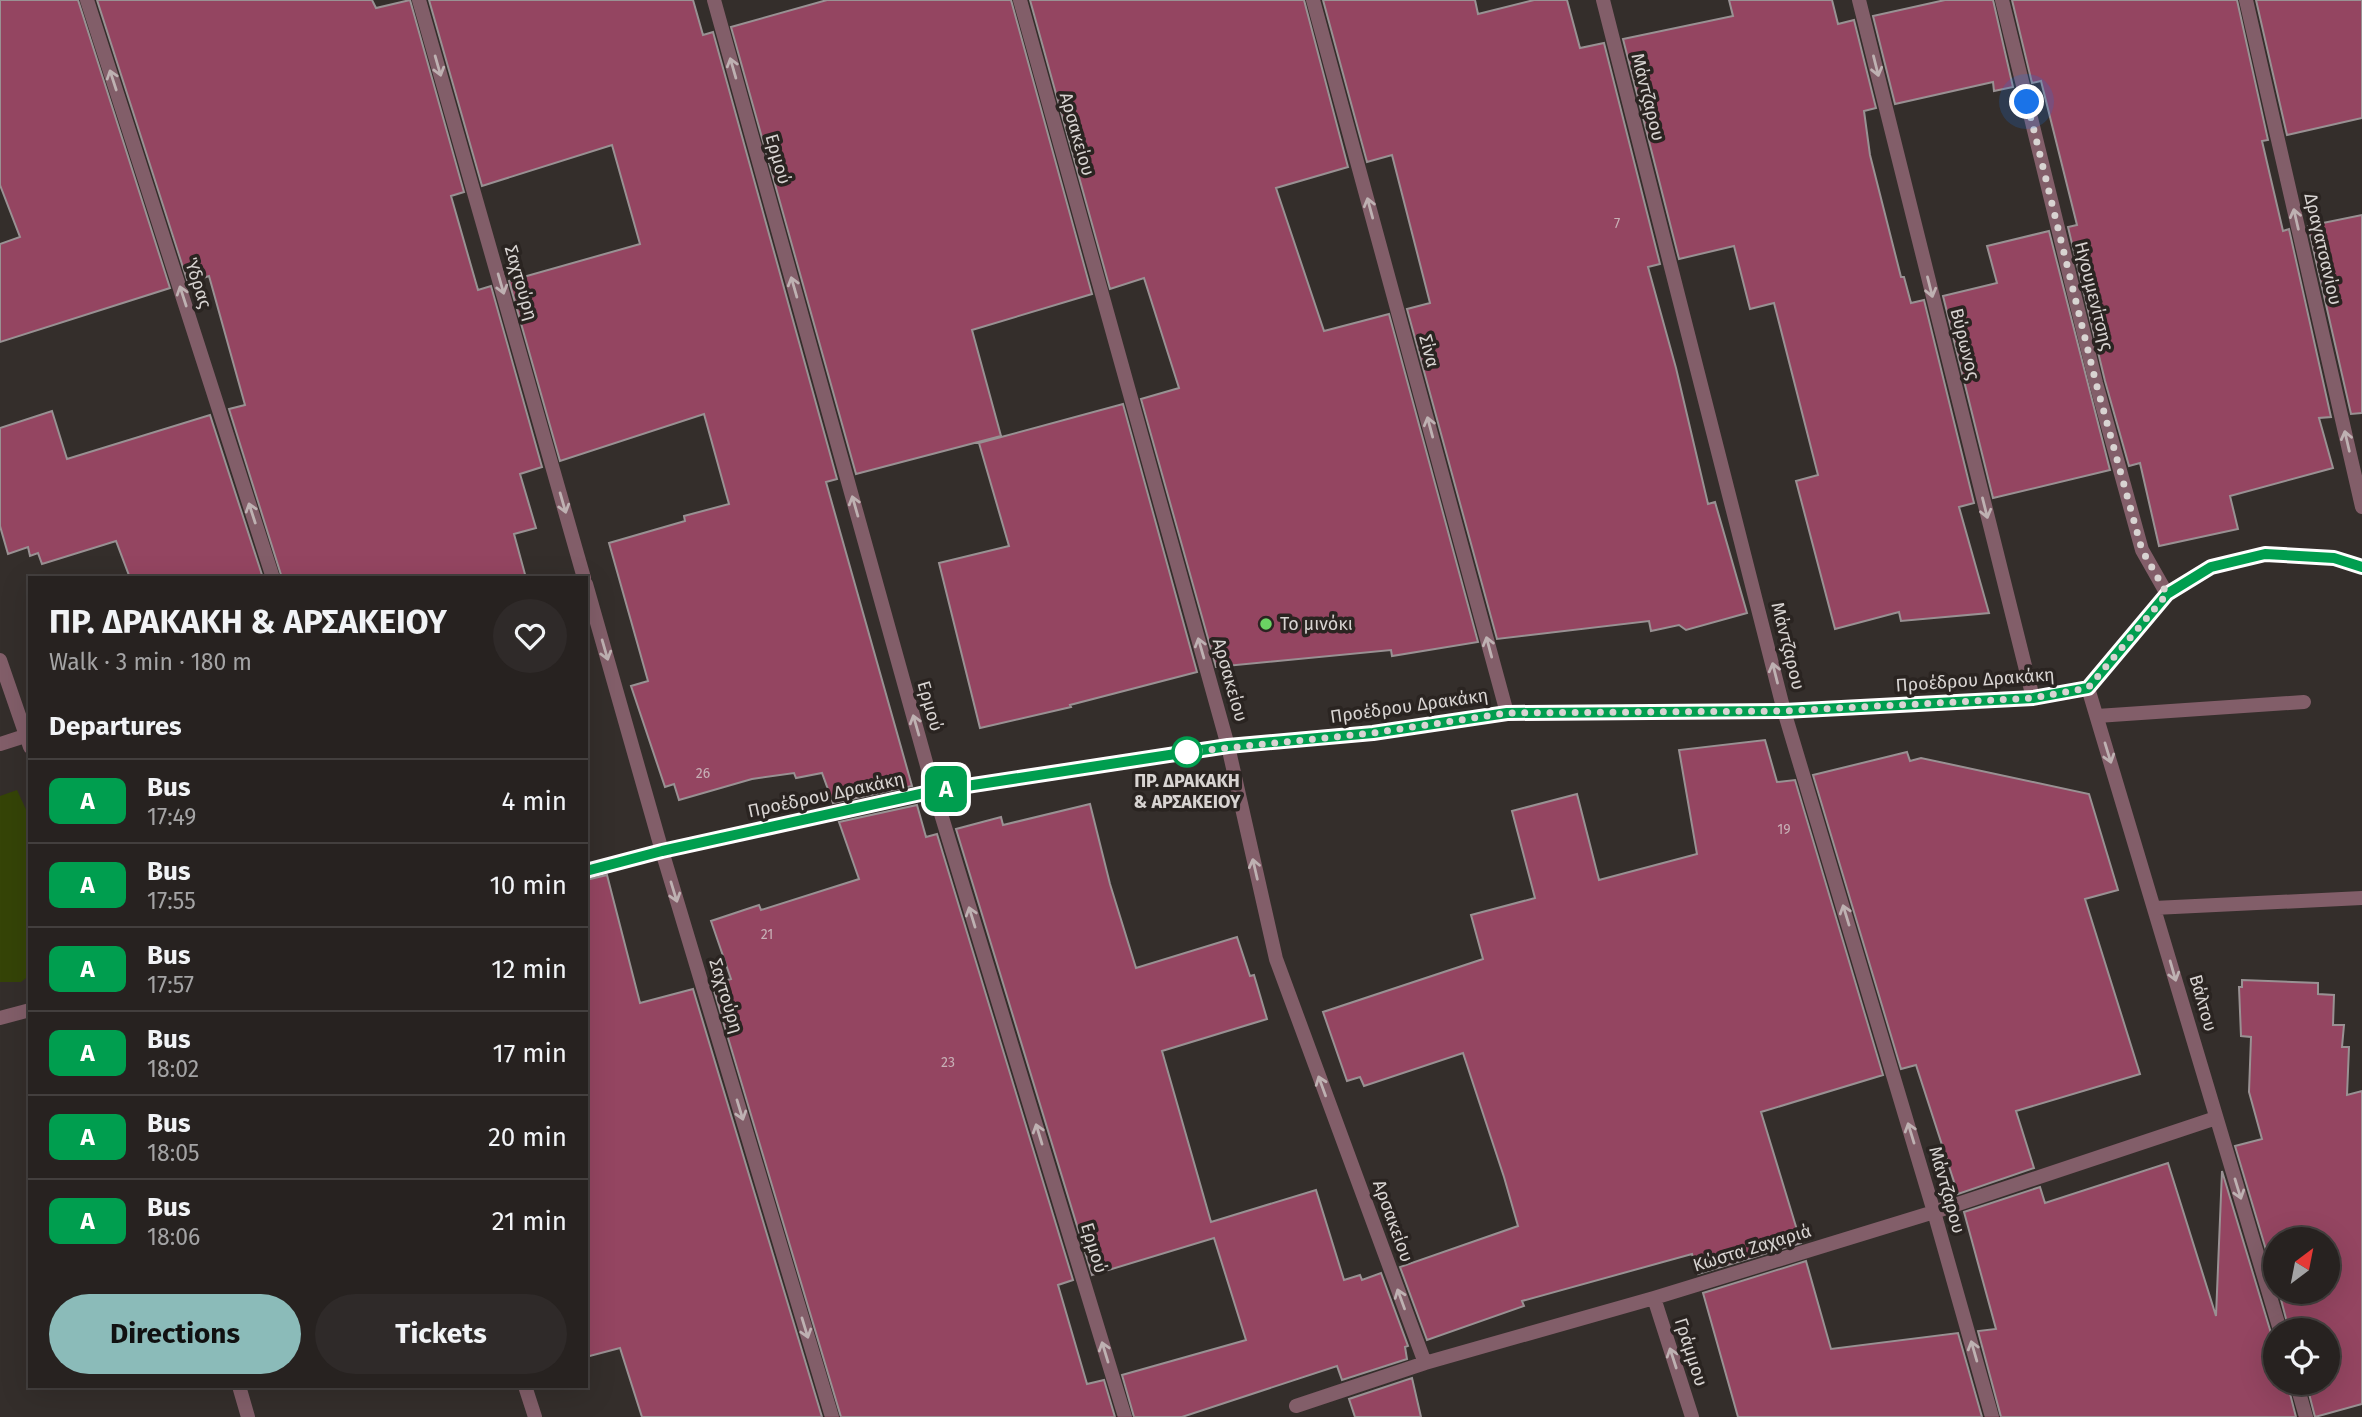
<!DOCTYPE html>
<meta charset="utf-8">
<style>
:root{--surface:#272220;--page:#2f2a29;--text:#f1f3f6;--muted:#a4a4a5;--line:#433f3e;--accent:#8bbbb9}
body{margin:0;font-family:"Fira Sans",sans-serif;background:var(--page);color:var(--text);height:100vh;display:flex;flex-direction:column;font-size:26px;white-space:nowrap}
*{box-sizing:border-box;margin:0}
p{font-size:23px;color:var(--muted)}
.icon{flex:none;width:38px;height:38px;fill:none;stroke:currentColor;stroke-width:2;stroke-linecap:round;stroke-linejoin:round}
.map{position:relative;flex:1;overflow:hidden}
.side{position:absolute;left:28px;top:576px;width:560px;height:812px;display:flex;flex-direction:column;background:var(--surface);border-radius:0px;box-shadow:0 7px 28px #0002,0 0 0 2px var(--line)}
.side>*{flex:none}
.badge{padding:0 14px;border-radius:10px;font-size:24px;line-height:46px}
.needle{width:46px;rotate:32deg}
.buttons{position:absolute;left:2263px;top:1227px;display:grid;gap:14px}
.buttons a{display:grid;place-items:center;width:77px;height:77px;border-radius:50%;background:var(--surface);box-shadow:0 7px 28px #0002,0 0 0 2px var(--line);font-size:35px}
.you{position:absolute;width:35px;height:35px;margin:-18px;border:5px solid #fff;border-radius:50%;background:#1a73e8;box-shadow:0 0 0 10px #1a73e833}
.map>.badge{position:absolute;translate:-50% -50%;box-shadow:0 0 0 4px #fff}
h2{padding:0 21px;font-size:26px;line-height:63px}
.round{display:grid;place-items:center;flex:none;width:74px;height:74px;border-radius:37px;background:var(--page)}
.summary{display:flex;align-items:center;justify-content:space-between;height:119px;padding:0 21px}
h1{font-size:33px;font-weight:700;line-height:52px}
.action{display:flex;gap:14px;margin-top:auto;padding:14px 21px}
.action a{flex:1;height:80px;border-radius:42px;background:var(--accent);color:#111;font-size:28px;font-weight:700;line-height:80px;text-align:center}
.action a+a{background:var(--page);color:var(--text)}
ul{padding:0;list-style:none}
li{display:flex;align-items:center;gap:21px;height:84px;padding:0 21px;border-top:2px solid var(--line)}
li div{flex:1}
li b{display:block;font-size:26px}
li em{font-style:normal}
li .badge{min-width:77px;font-weight:700;text-align:center}
.map>svg:first-child{display:block}
</style>
<div class="map">
<svg width="2362" height="1417" viewBox="0 0 2362 1417">
<rect width="100%" height="100%" fill="#342e2b"/>
<!-- green -->
<path fill="#354407" d="M17 790 30 818V975L21 982H0V796Z"/>
<!-- building -->
<path fill="#944561" stroke="#999193" stroke-width="2" d="M0 0H78L170 288 0 342V244L20 237 0 185Z
M97 0H372L376 8 410 0 464 192 451 196 478 290 491 286 542 467 520 474 536 528 514 534 526 578H282L229 409 245 405 209 276 188 283Z
M429 0H693L703 35 713 32 837 479 826 482 912 786 833 803 822 773 796 778 794 773 752 779 679 800 674 784 665 787 631 686 648 681 609 543 685 521 684 516 729 504 704 414 560 461 509 281 640 244 612 145 482 186Z
M827 0H1011L1092 294 972 330 1001 436 856 474 731 27Z
M1030 0H1304L1348 167 1276 188 1324 331 1389 314 1478 642 1392 656 1391 650 1216 667 1141 399 1179 388 1144 278 1110 289Z
M1323 0H1475L1478 14 1534 0H1567L1580 48 1604 43 1660 264 1648 267 1676 368 1708 504 1715 502 1747 613 1686 630 1679 625 1651 631 1649 621 1497 639 1407 309 1430 303 1392 155 1367 162Z
M1729 0H1832L1838 24 1854 20 1876 108 1864 111 1870 155 1901 277H1904L1911 303 1924 300 1974 503 1959 507 1989 613 1901 621 1899 612 1835 629 1796 481 1818 475 1774 303 1750 309 1734 246 1679 259 1623 39 1733 16Z
M1945 0H1993L2013 87 1994 91 1993 82 1895 104 1873 16Z
M2012 0H2237L2268 140 2262 141 2283 231 2289 229 2331 417 2319 418 2333 468 2230 496 2238 529 2159 546 2140 463 2129 466 2105 381 2068 227 2077 225 2041 81 2032 83Z
M2256 0H2362V118L2287 135Z
M2362 215V413L2351 414 2308 226Z
M2049 231 2110 470 1993 498 1943 296 1997 283 1987 246Z
M1123 404 1197 672 1070 705 1071 707 980 728 939 563 1009 546 979 443Z
M52 411 67 459 210 415 263 578H130L116 541 42 564 38 553 30 556 28 547 8 554 0 526V428Z
M1765 740 1777 782 1795 780 1883 1075 1761 1112 1801 1243 1698 1274 1692 1254 1522 1301 1524 1306 1427 1340 1400 1267 1518 1226 1504 1177 1463 1053 1364 1086 1360 1077 1347 1081 1323 1012 1483 959 1471 915 1535 898 1512 811 1577 794 1599 880 1697 854 1679 750Z
M1907 752 1910 761 1921 758 2089 794 2118 890 2085 899 2140 1074 2016 1111 2034 1168 1958 1194 1916 1065 1901 1069 1813 775Z
M1090 804 1110 884 1136 968 1237 937 1250 976 1254 975 1267 1019 1162 1051 1211 1222 1316 1190 1344 1280 1360 1275 1362 1280 1381 1273 1408 1346 1405 1347 1407 1359 1342 1380 1337 1366 1182 1417H1134L1122 1375 1246 1340 1214 1238 1092 1275 956 829 1001 817 1003 825Z
M917 805 926 837 937 834 1073 1280 1058 1285 1087 1384 1104 1380 1115 1417H841L712 984 731 979 711 921 759 905 761 910 859 879 839 822Z
M607 875 640 1003 693 989 822 1417H642L620 1348 586 1357V880Z
M2242 980 2318 983V994L2334 995 2333 1025H2344L2342 1047H2349L2347 1095 2362 1091V1404L2315 1417 2306 1382H2328V1330H2289L2279 1292H2328V1239H2275V1280L2235 1146 2262 1139 2249 1092 2251 1037 2241 1036 2239 987H2242Z
M2168 1163 2216 1316 2222 1171 2271 1333 2275 1338V1382H2287L2296 1417H2001L1978 1331 1996 1329 1964 1212 2040 1187 2045 1203Z
M1806 1261 1831 1349 1958 1333 1982 1417H1738L1703 1293Z
M1412 1378 1421 1417H1355L1349 1399Z"/>
<g fill="none" stroke-linecap="round" stroke-linejoin="round">
<!-- street -->
<path stroke="#825e69" stroke-width="14" d="M87 0 273 578
M419 0 584 578
M714 0 934 791 1125 1417
M1020 0 1228 746 1276 959 1425 1363
M1313 0 1507 713
M1603 0 1784 711 1934 1212 1992 1417
M1859 0 2033 698
M2002 0 2096 383 2142 550 2167 594
M2246 0 2362 507
M586 584 662 851 832 1417
M0 660 30 747
M2088 688 2280 1330
M2097 716 2304 702
M0 744 25 736
M586 871 662 851 934 791 1228 746 1373 733 1507 713 1784 711 2033 698 2088 688 2167 594 2211 567 2265 554 2334 558 2362 567
M2154 908 2362 898
M0 1018 30 1010
M1654 1298 1692 1417
M2296 1382 2306 1417
M239 1386 248 1417
M525 1386 535 1417
M1296 1406 1425 1363 1654 1298 1934 1212 2216 1118"/>
</g>
<!-- one-way arrows -->
<defs><path id="oneway-shaft" d="M-6 0H5M1.5-3L5.5 0L1.5 3" fill="none" stroke-width="1.6" stroke-linecap="round" stroke-linejoin="round" transform="scale(1.75)"/></defs>
<g stroke="#beb1b2">
<use href="#oneway-shaft" transform="translate(438 66) rotate(74)"/>
<use href="#oneway-shaft" transform="translate(1876 66) rotate(76)"/>
<use href="#oneway-shaft" transform="translate(733 68) rotate(-106)"/>
<use href="#oneway-shaft" transform="translate(113 80) rotate(-108)"/>
<use href="#oneway-shaft" transform="translate(1370 208) rotate(-105)"/>
<use href="#oneway-shaft" transform="translate(2296 219) rotate(-103)"/>
<use href="#oneway-shaft" transform="translate(501 284) rotate(74)"/>
<use href="#oneway-shaft" transform="translate(794 287) rotate(-106)"/>
<use href="#oneway-shaft" transform="translate(1930 287) rotate(76)"/>
<use href="#oneway-shaft" transform="translate(183 296) rotate(-108)"/>
<use href="#oneway-shaft" transform="translate(1430 427) rotate(-105)"/>
<use href="#oneway-shaft" transform="translate(2347 441) rotate(-103)"/>
<use href="#oneway-shaft" transform="translate(563 503) rotate(74)"/>
<use href="#oneway-shaft" transform="translate(855 506) rotate(-106)"/>
<use href="#oneway-shaft" transform="translate(1985 508) rotate(76)"/>
<use href="#oneway-shaft" transform="translate(252 513) rotate(-108)"/>
<use href="#oneway-shaft" transform="translate(1489 647) rotate(-105)"/>
<use href="#oneway-shaft" transform="translate(1201 648) rotate(-106)"/>
<use href="#oneway-shaft" transform="translate(605 650) rotate(74)"/>
<use href="#oneway-shaft" transform="translate(1775 673) rotate(-104)"/>
<use href="#oneway-shaft" transform="translate(916 725) rotate(-106)"/>
<use href="#oneway-shaft" transform="translate(2108 753) rotate(73)"/>
<use href="#oneway-shaft" transform="translate(1255 869) rotate(-103)"/>
<use href="#oneway-shaft" transform="translate(674 892) rotate(73)"/>
<use href="#oneway-shaft" transform="translate(1846 915) rotate(-107)"/>
<use href="#oneway-shaft" transform="translate(972 917) rotate(-107)"/>
<use href="#oneway-shaft" transform="translate(2173 971) rotate(74)"/>
<use href="#oneway-shaft" transform="translate(1322 1086) rotate(-110)"/>
<use href="#oneway-shaft" transform="translate(740 1110) rotate(73)"/>
<use href="#oneway-shaft" transform="translate(1911 1133) rotate(-107)"/>
<use href="#oneway-shaft" transform="translate(1039 1134) rotate(-107)"/>
<use href="#oneway-shaft" transform="translate(2238 1189) rotate(73)"/>
<use href="#oneway-shaft" transform="translate(1401 1299) rotate(-110)"/>
<use href="#oneway-shaft" transform="translate(805 1328) rotate(73)"/>
<use href="#oneway-shaft" transform="translate(1974 1351) rotate(-106)"/>
<use href="#oneway-shaft" transform="translate(1105 1352) rotate(-107)"/>
<use href="#oneway-shaft" transform="translate(1673 1358) rotate(-108)"/>
</g>
<g fill="none" stroke-linecap="round" stroke-linejoin="round">
<defs>
<path id="line" d="M586 871 662 851 934 791 1228 746 1373 733 1507 713 1784 711 2033 698 2088 688 2167 594 2211 567 2265 554 2334 558 2362 567"/>
</defs>
<!-- line casing -->
<use href="#line" stroke="#fff" stroke-width="16"/>
<!-- line -->
<use href="#line" stroke="#009e4f" stroke-width="10"/>
<!-- walk -->
<path stroke="#d8d4d2" stroke-width="7" stroke-dasharray="0 12.6" d="M1187 752 1373 733 1507 713 1784 711 2033 698 2088 688 2167 594 2142 550 2096 383 2027 102"/>
</g>
<!-- markers -->
<circle fill="#6bd363" stroke="#2a2421" stroke-width="2.5" cx="1266" cy="624" r="7"/>
<circle fill="#fff" stroke="#009e4f" stroke-width="3.5" cx="1187" cy="752" r="14"/>
<g text-anchor="middle" stroke-width="7" stroke-linejoin="round" paint-order="stroke">
<!-- number labels -->
<g font-size="14" fill="#c7b0b6">
<text x="1617" y="228">7</text>
<text x="703" y="778">26</text>
<text x="1784" y="834">19</text>
<text x="767" y="939">21</text>
<text x="948" y="1067">23</text>
</g>
<!-- street labels -->
<g font-size="18" fill="#d8d4d2" stroke="#2a2421">
<text transform="translate(1648 97) rotate(76)" y="6">Μάντζαρου</text>
<text transform="translate(1077 134) rotate(74)" y="6">Αρσακείου</text>
<text transform="translate(778 159) rotate(74)" y="6">Ερμού</text>
<text transform="translate(2323 249) rotate(77)" y="6">Δραγατσανίου</text>
<text transform="translate(198 283) rotate(72)" y="6">Ύδρας</text>
<text transform="translate(521 283) rotate(74)" y="6">Σαχτούρη</text>
<text transform="translate(2094 296) rotate(76)" y="6">Ηγουμενίτσης</text>
<text transform="translate(1965 344) rotate(76)" y="6">Βύρωνος</text>
<text transform="translate(1429 351) rotate(75)" y="6">Σίνα</text>
<text transform="translate(1788 646) rotate(76)" y="6">Μάντζαρου</text>
<text transform="translate(1230 680) rotate(74)" y="6">Αρσακείου</text>
<text transform="translate(1975 680) rotate(-4)" y="6">Προέδρου Δρακάκη</text>
<text transform="translate(930 706) rotate(74)" y="6">Ερμού</text>
<text transform="translate(1409 706) rotate(-8)" y="6">Προέδρου Δρακάκη</text>
<text transform="translate(826 795) rotate(-12)" y="6">Προέδρου Δρακάκη</text>
<text transform="translate(726 996) rotate(73)" y="6">Σαχτούρη</text>
<text transform="translate(2203 1003) rotate(74)" y="6">Βάλτου</text>
<text transform="translate(1947 1190) rotate(74)" y="6">Μάντζαρου</text>
<text transform="translate(1393 1221) rotate(70)" y="6">Αρσακείου</text>
<text transform="translate(1094 1248) rotate(73)" y="6">Ερμού</text>
<text transform="translate(1752 1248) rotate(-17)" y="6">Κώστα Ζαχαριά</text>
<text transform="translate(1691 1352) rotate(72)" y="6">Γράμμου</text>
</g>
<!-- poi labels -->
<g font-size="18" fill="#d8d4d2" stroke="#2a2421" text-anchor="start">
<text x="1280" y="630">Το μινόκι</text>
</g>
<!-- stop labels -->
<g font-size="18" font-weight="bold" fill="#d8d4d2" stroke="#2a2421">
<text x="1187" y="787">ΠΡ. ΔΡΑΚΑΚΗ<tspan x="1187" dy="21">&amp; ΑΡΣΑΚΕΙΟΥ</tspan></text>
</g>
</g>
</svg>
<div class="buttons">
<a><svg class="needle" viewBox="-14 -14 28 28"><path d="M0-13l5 13h-10z" fill="#e53935"/><path d="M0 13l5-13h-10z" fill="#a4a4a5"/></svg></a>
<a><svg class="icon" aria-label="locate" viewBox="0 0 24 24"><circle cx="12" cy="12" r="6"/><path d="M12 2v4M12 18v4M2 12h4M18 12h4"/></svg></a>
</div>
<div class="you" style="left:2027px;top:102px"></div>
<b class="badge" style="left:946px;top:789px;background:#009e4f;color:#fff">Α</b>
<section class="side">
<div class="summary"><div><h1>ΠΡ. ΔΡΑΚΑΚΗ &amp; ΑΡΣΑΚΕΙΟΥ</h1><p>Walk · 3 min · 180 m</p></div><a class="round"><svg class="icon" aria-label="heart" viewBox="0 0 24 24"><path d="M12 20l-8-8c-3-5 5-10 8-4 3-6 11-1 8 4z"/></svg></a></div>
<h2>Departures</h2>
<ul>
<li><span class="badge" style="background:#009e4f;color:#fff">Α</span><div><b>Bus</b><p>17:49</p></div><em>4 min</em></li>
<li><span class="badge" style="background:#009e4f;color:#fff">Α</span><div><b>Bus</b><p>17:55</p></div><em>10 min</em></li>
<li><span class="badge" style="background:#009e4f;color:#fff">Α</span><div><b>Bus</b><p>17:57</p></div><em>12 min</em></li>
<li><span class="badge" style="background:#009e4f;color:#fff">Α</span><div><b>Bus</b><p>18:02</p></div><em>17 min</em></li>
<li><span class="badge" style="background:#009e4f;color:#fff">Α</span><div><b>Bus</b><p>18:05</p></div><em>20 min</em></li>
<li><span class="badge" style="background:#009e4f;color:#fff">Α</span><div><b>Bus</b><p>18:06</p></div><em>21 min</em></li>
</ul>
<div class="action"><a>Directions</a><a>Tickets</a></div>
</section>
</div>
